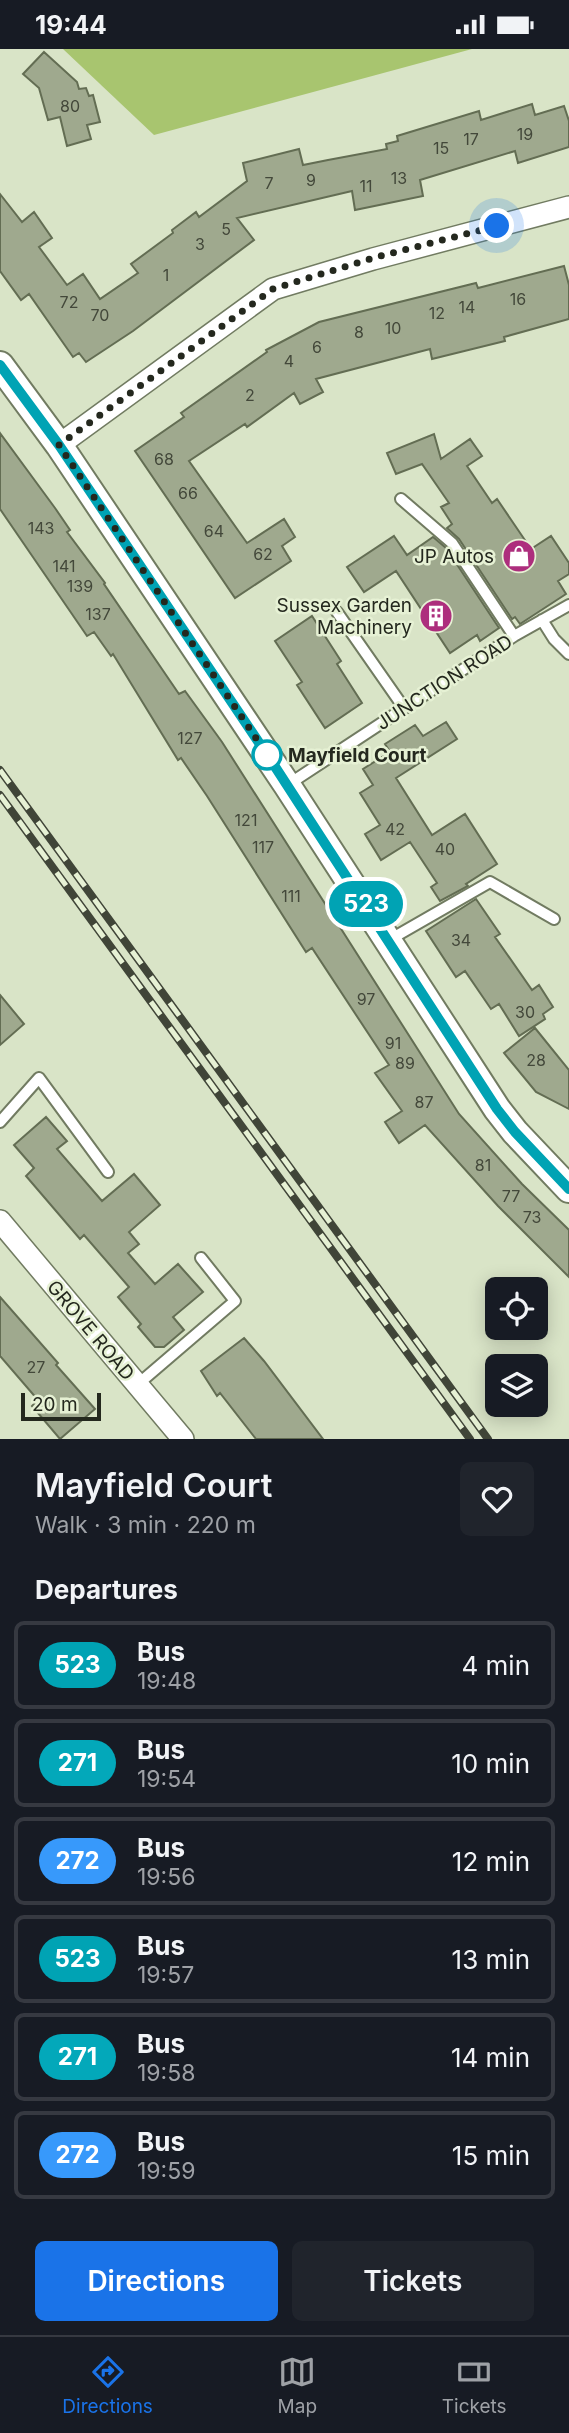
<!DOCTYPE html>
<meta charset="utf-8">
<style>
:root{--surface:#171b24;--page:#20242c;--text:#f1f3f6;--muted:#9ea1a6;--line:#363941;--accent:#1a73e8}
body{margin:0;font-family:Inter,sans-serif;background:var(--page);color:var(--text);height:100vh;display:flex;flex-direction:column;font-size:26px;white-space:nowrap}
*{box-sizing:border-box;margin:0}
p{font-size:23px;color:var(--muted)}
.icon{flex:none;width:38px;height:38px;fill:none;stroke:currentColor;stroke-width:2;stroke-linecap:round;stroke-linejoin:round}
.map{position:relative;height:1390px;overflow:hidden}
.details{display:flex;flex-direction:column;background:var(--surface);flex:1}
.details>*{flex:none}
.badge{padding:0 14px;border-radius:23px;font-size:24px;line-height:46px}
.controls{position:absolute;left:485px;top:1228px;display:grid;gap:14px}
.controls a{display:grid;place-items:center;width:63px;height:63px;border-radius:10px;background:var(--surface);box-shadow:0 4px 18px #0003;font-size:35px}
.scale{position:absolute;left:21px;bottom:18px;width:80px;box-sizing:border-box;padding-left:7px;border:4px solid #24281e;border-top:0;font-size:19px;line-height:24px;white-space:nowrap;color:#24281e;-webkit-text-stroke:5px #e6f1d4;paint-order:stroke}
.you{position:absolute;width:35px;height:35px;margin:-18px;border:5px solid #fff;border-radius:50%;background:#1a73e8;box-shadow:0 0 0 10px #1a73e833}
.map>.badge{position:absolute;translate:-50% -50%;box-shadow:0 0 0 4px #fff}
h2{padding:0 35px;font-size:26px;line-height:63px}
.round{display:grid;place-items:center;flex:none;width:74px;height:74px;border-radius:10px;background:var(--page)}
.headline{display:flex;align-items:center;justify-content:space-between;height:119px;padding:0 35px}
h1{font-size:33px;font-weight:600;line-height:52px}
.action{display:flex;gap:14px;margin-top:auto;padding:14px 35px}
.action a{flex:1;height:80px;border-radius:10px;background:var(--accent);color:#fff;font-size:28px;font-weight:600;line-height:80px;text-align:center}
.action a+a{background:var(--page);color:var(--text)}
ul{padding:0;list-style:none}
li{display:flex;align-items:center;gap:21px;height:88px;margin:0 14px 10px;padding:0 21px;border:4px solid var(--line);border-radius:10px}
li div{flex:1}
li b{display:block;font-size:26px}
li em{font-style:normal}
li .badge{min-width:77px;font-weight:700;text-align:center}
.status{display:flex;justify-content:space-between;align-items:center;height:49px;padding:0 35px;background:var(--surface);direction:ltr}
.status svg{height:19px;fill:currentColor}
.dock{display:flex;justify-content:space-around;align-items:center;height:98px;border-top:2px solid var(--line);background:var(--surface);font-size:19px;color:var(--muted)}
.dock a{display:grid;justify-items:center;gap:4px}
.dock .on{color:var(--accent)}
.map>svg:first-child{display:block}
</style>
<div class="status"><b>19:44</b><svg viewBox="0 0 49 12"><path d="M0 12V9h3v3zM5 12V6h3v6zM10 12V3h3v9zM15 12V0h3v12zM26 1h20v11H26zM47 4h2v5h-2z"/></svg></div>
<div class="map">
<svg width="569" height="1390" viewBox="0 0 569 1390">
<rect width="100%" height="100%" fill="#d9e4c7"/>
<!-- green -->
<path fill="#a8c56f" d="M63 0H472L154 86Z"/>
<!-- building -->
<path fill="#9fa98e" stroke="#636d53" stroke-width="2" d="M44 3 77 33 79 40 86 39 89 47 93 46 100 73 87 76 91 90 67 97 60 68 48 71 39 39 23 25Z
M532 55 535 66 564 57 569 72V98L518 114 515 102 420 131 423 147 355 161 352 142 237 169 254 191 133 282 86 313 79 304 73 308 29 245 21 251 0 222V145L22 173 34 163 52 189 39 198 67 236 83 225 100 250 138 224 131 215 173 184 172 181 196 163 199 168 247 132 243 114 299 100 303 116 328 111 387 100 386 95 398 92 397 87 479 62 481 71Z
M564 217 569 236V270L504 288 505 292 432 310 430 300 316 330 323 343 300 355 294 344 247 378 245 375 189 412 247 494 284 470 295 488 282 497 291 512 235 549 135 402 184 368 181 364 267 303 266 301 319 273 476 234 478 239Z
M0 384 55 459 70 481 67 483 105 534 104 535 179 645 185 642 222 693 459 1065 522 1135 569 1181V1228L498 1157 425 1076 399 1094 385 1073 402 1062 375 1024 389 1016 312 899 306 903 207 747 181 709 178 711 113 605 111 607 94 583 87 587 0 460Z
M434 385 441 410 470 390 482 407 467 417 492 454 497 450 531 500 551 487 569 514V525L558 532 566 545 520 575 515 568 512 570 459 490 447 479 452 475 441 458 449 454 422 415 396 425 387 404Z
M394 487 407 506 433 488 446 499 499 579 480 592 477 586 450 604 396 522 364 543 347 518Z
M312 567 341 612 337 615 362 654 325 679 297 636 302 633 275 592Z
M446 673 457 690 396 729 432 786 465 765 497 815 466 835 468 837 440 852 431 838 437 834 410 793 381 811 365 785 380 776 360 744 373 736 363 720 390 703 385 695 415 676 423 687Z
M476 850 500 885 495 888 532 941 539 936 553 958 543 965 545 970 519 987 499 955 491 960 465 922 456 928 426 882Z
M0 946 24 975 0 996Z
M535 979 569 1021V1060L536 1043 504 1004Z
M46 1068 67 1092 57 1100 102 1152 134 1125 160 1156 129 1183 139 1195 128 1204 155 1235 178 1215 203 1243 173 1268 184 1281 164 1298H155L138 1278 141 1275 118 1248 129 1238 84 1186 80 1190 26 1127 34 1119 14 1096Z
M0 1248 58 1314 56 1316 95 1360 60 1390 32 1357 38 1351 0 1307Z
M244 1289 264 1312 323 1390H256L220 1344 217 1347 201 1322Z"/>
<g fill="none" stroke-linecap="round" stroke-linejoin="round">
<defs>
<path id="service" d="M401 450 452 494 514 587
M337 563 404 659
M542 571 554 590 569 605
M289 735 514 587 569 556
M389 891 490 833 554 870
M0 1073 39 1029 108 1123
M137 1336 235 1252 201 1209"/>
<path id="minor" d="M59 396 273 240 373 210 569 158
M0 1172 183 1390"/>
<path id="tertiary" d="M0 316 59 396 287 736 497 1060 515 1083 569 1140"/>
</defs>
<!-- service casing -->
<use href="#service" stroke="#717b61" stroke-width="14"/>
<!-- minor casing -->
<use href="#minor" stroke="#717b61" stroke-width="24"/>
<!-- tertiary casing -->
<use href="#tertiary" stroke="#717b61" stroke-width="30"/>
<!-- service -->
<use href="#service" stroke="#fff" stroke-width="10"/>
<!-- minor -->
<use href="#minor" stroke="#fff" stroke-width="21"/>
<!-- tertiary -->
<use href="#tertiary" stroke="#fff" stroke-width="26"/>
<defs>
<path id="rail" d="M0 721 488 1390
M0 746 470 1390"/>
</defs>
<!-- rail casing -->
<use href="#rail" stroke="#404538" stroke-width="8"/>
<!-- rail -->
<use href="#rail" stroke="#e6f1d4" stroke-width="5" stroke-dasharray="16" stroke-linecap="butt"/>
</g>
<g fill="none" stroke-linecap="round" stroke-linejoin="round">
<defs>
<path id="line" d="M0 316 59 396 272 713 497 1060 515 1083 569 1140"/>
</defs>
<!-- line casing -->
<use href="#line" stroke="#fff" stroke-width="16"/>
<!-- line -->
<use href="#line" stroke="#00a3b4" stroke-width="10"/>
<!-- walk -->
<path stroke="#24281e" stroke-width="7" stroke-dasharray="0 12.6" d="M267 706 272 713 59 396 273 240 373 209 497 177"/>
</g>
<!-- icons -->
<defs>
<symbol id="shop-disc" viewBox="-11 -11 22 22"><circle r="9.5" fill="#ad2e7d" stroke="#e6f1d4"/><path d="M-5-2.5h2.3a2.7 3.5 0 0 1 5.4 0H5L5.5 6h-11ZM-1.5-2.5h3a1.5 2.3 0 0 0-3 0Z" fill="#fff"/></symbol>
<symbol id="building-disc" viewBox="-11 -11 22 22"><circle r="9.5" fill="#ad2e7d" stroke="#e6f1d4"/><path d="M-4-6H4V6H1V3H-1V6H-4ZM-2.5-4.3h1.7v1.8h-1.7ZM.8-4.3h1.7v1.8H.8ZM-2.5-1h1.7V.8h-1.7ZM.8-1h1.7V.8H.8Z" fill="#fff"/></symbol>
</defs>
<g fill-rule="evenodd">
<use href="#shop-disc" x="500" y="488" width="38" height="38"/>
<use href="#building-disc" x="417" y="548" width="38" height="38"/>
</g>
<!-- markers -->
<circle fill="#fff" stroke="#00a3b4" stroke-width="3.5" cx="267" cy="706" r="14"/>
<g text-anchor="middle" stroke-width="5" stroke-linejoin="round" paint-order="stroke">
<!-- number labels -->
<g font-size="16" fill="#43483a">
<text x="70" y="63">80</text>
<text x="525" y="91">19</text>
<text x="471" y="96">17</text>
<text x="441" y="105">15</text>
<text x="399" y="135">13</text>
<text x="311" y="137">9</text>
<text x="269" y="140">7</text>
<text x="366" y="143">11</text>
<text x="226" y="186">5</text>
<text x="200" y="201">3</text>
<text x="166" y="232">1</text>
<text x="518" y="256">16</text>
<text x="69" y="259">72</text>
<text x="467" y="264">14</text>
<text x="437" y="270">12</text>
<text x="100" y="272">70</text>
<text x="393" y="285">10</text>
<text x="359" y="289">8</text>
<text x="317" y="304">6</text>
<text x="289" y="318">4</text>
<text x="250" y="352">2</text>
<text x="164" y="416">68</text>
<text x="188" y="450">66</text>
<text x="41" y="485">143</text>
<text x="214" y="488">64</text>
<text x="263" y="511">62</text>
<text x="64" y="523">141</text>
<text x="80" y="543">139</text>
<text x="98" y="571">137</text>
<text x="190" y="695">127</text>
<text x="246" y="777">121</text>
<text x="395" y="786">42</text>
<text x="263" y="804">117</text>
<text x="445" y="806">40</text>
<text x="291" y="853">111</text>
<text x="461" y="897">34</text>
<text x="366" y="956">97</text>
<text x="525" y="969">30</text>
<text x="393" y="1000">91</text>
<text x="536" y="1017">28</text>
<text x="405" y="1020">89</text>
<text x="424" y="1059">87</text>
<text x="483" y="1122">81</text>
<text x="511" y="1153">77</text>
<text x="532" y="1174">73</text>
<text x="36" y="1324">27</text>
</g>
<!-- poi labels -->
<g font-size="19" fill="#24281e" stroke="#e6f1d4" text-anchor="end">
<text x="494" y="514">JP Autos</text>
<text x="412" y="563">Sussex Garden<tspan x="412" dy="22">Machinery</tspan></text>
</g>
<!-- street labels -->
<g font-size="19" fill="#24281e" stroke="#e6f1d4">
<text transform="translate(444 633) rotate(-33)" y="7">JUNCTION ROAD</text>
<text transform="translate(91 1281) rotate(50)" y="7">GROVE ROAD</text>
</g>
<!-- stop labels -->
<g font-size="19" font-weight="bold" fill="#24281e" stroke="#e6f1d4" text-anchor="start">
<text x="288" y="713">Mayfield Court</text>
</g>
</g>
</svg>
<div class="controls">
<a><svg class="icon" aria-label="locate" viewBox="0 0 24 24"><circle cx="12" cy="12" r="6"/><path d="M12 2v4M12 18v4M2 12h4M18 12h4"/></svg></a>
<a><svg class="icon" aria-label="layers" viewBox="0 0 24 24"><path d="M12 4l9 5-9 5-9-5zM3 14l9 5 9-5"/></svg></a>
</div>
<div class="scale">20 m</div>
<div class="you" style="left:497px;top:177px"></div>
<b class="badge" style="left:366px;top:855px;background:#00a3b4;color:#fff">523</b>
</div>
<section class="details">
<div class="headline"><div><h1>Mayfield Court</h1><p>Walk · 3 min · 220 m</p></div><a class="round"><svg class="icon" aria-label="heart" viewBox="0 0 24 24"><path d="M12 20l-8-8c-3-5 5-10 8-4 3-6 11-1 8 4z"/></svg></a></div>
<h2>Departures</h2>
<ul>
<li><span class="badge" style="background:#00a3b4;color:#fff">523</span><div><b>Bus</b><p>19:48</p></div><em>4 min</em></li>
<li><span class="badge" style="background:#03a8ba;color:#fff">271</span><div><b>Bus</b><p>19:54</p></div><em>10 min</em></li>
<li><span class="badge" style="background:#3799fb;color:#fff">272</span><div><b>Bus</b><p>19:56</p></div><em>12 min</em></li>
<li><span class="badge" style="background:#00a3b4;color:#fff">523</span><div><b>Bus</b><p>19:57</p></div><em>13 min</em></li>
<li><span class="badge" style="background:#03a8ba;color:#fff">271</span><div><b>Bus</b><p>19:58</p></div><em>14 min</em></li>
<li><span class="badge" style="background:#3799fb;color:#fff">272</span><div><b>Bus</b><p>19:59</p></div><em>15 min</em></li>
</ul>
<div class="action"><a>Directions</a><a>Tickets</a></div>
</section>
<nav class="dock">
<a class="on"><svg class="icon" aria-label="directions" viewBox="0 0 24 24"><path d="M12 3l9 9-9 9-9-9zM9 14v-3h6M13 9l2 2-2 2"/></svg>Directions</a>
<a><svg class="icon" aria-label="map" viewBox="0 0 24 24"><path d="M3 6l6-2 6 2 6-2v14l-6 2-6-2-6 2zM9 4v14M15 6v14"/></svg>Map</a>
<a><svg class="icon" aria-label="tickets" viewBox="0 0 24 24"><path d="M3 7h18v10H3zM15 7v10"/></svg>Tickets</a>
</nav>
